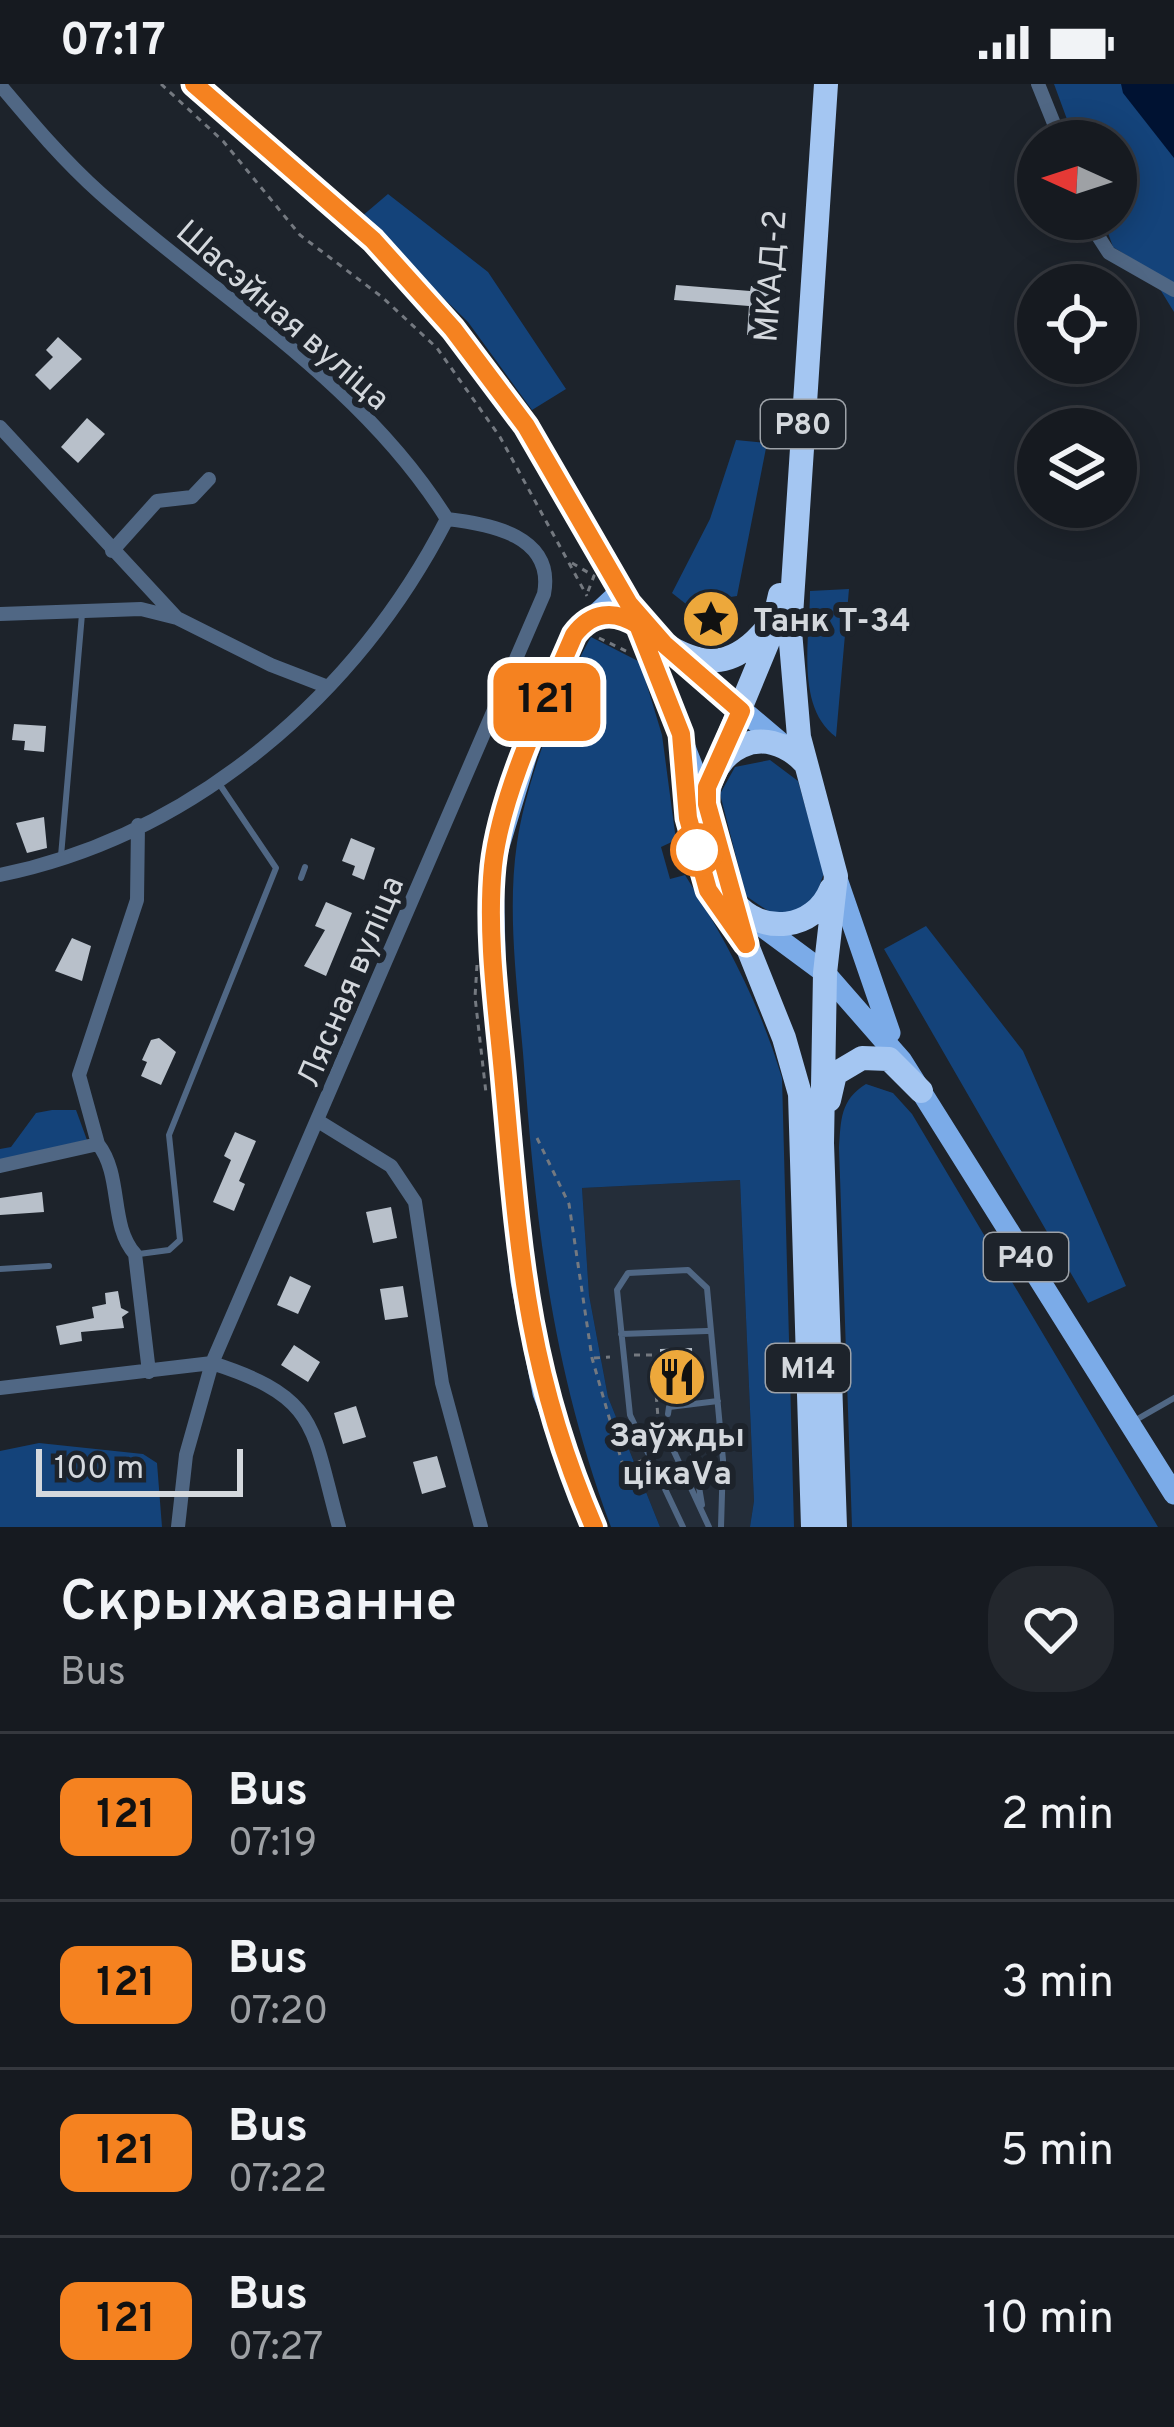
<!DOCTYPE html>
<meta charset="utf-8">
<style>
:root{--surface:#161a20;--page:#23272d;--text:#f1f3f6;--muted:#9ea1a5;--line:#35383e}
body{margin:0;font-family:Overpass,sans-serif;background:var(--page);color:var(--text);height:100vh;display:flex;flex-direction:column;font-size:45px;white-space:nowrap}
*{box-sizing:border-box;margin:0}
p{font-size:39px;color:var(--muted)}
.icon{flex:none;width:66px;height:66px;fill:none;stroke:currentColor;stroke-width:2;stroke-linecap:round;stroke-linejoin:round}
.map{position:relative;height:1443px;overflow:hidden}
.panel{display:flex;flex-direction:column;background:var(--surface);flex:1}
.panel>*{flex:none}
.badge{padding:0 24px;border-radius:18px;font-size:42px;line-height:78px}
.needle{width:78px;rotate:273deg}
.buttons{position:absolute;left:1017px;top:36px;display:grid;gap:24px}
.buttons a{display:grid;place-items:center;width:120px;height:120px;border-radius:50%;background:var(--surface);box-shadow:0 6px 30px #0003,0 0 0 3px var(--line);font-size:60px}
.scale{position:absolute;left:36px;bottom:30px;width:207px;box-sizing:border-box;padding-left:12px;border:6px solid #d4d8dd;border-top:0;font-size:33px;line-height:42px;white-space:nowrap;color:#d4d8dd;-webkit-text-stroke:9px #1d232b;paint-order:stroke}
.map>.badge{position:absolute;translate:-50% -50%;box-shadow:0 0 0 6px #fff}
.round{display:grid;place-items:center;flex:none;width:126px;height:126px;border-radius:48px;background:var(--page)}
.headline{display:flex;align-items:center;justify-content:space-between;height:204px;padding:0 60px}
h1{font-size:57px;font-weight:600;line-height:90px}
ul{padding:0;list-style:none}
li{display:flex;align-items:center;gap:36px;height:168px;padding:0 60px;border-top:3px solid var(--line)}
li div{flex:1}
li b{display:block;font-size:45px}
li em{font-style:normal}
li .badge{min-width:132px;font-weight:700;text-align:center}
.status{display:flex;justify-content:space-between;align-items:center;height:84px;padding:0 60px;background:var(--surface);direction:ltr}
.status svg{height:33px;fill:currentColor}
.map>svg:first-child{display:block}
</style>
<div class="status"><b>07:17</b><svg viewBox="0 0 49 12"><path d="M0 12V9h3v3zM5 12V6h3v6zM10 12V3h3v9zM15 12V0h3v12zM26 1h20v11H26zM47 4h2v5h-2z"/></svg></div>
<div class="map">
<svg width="1174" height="1443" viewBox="0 0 1174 1443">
<rect width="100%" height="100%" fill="#1d232b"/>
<!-- built -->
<path fill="#242d39" d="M740 1096 754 1417 750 1443H660L608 1313 589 1211 582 1104Z"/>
<!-- green -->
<path fill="#14437a" d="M1054 0H1174V228L1147 184 1113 163 1103 135H1116V57H1075Z
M388 110 488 188 566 305 532 326 468 238 361 133Z
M736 356 767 359 737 512 686 520 672 509 710 435Z
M849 505 836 653C795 623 810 553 810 507Z
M591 553 640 578 662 651 676 756 661 763 670 795 685 791C726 856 760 920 782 994L794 1443H750L754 1417 740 1096 582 1104 589 1211 608 1313 660 1443H611C551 1281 536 1140 523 969 517 901 507 827 517 759 526 697 560 608 591 553Z
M770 676 798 697 824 789 812 822 777 833 746 812 720 710 735 683Z
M926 842 1023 967 1126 1202 1088 1219 884 865Z
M866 1000 893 1009 912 1030 1158 1443H852L839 1064C841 1036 840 1016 866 1000Z
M52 1026H76L87 1056 0 1076V1065L11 1063 36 1029Z
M39 1359 143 1370 157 1379 162 1443H0V1367Z"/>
<!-- water -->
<path fill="#001232" d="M1121 0H1174V74L1123 9Z"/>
<!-- building -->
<path fill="#b8c0ca" d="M676 201 750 207 751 202 773 203 769 253 747 251 749 222 674 216Z
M58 253 82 275 50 306 35 291 53 273 46 266Z
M87 334 105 350 78 379 61 363Z
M14 640 46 642 44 668 24 666 25 657 12 656Z
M44 733 47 764 27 769 16 739Z
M351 754 375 764 364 796 352 791 355 782 342 777Z
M326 818 352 829 326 892 304 882 325 846 315 842Z
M72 854 91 862 82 897 55 887Z
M159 954 176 968 161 1001 141 992 147 978 142 976 151 956Z
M235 1048 256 1057 239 1097 245 1100 234 1127 213 1118 231 1076 224 1072Z
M42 1108 44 1128 0 1131V1114Z
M391 1123 397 1154 373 1159 366 1128Z
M290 1192 311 1202 298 1230 277 1221Z
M403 1202 408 1233 385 1236 380 1205Z
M118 1207 121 1224 129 1228 122 1233 124 1244 81 1248 82 1257 60 1261 56 1242 94 1234 92 1223 106 1220 105 1209Z
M294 1261 320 1278 308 1298 281 1281Z
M692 1264 693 1300 660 1301V1265Z
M356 1322 366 1353 343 1360 334 1329Z
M437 1372 446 1403 422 1410 413 1378Z"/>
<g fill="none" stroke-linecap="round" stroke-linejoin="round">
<!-- path -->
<path stroke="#747980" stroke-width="3" stroke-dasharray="6 6" stroke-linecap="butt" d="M161 0 223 57 300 151 382 213 437 264 500 353 587 512
M572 479 594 492 587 510
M599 554 628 568
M676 714 684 770 690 768
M477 881 475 913 486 1009
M537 1054 569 1120 592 1274 624 1385 643 1376
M634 1271H653L659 1346
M594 1274 610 1273"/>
<!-- lane -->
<path stroke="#506784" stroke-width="6" d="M684 683C688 738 696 789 728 834
M61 772 82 530
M301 794 305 783
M139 1170 169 1166 180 1156 169 1051 276 784 218 698
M0 1185 49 1182
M621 1250 707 1247
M668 1330 669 1323 718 1317
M1134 1337 1174 1314
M689 1343 702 1421
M670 1344 671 1361 709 1443
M683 1443 630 1331 617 1206 628 1189 688 1186 707 1204 723 1376 721 1443"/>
<!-- street -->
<path stroke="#506784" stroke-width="14" d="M1038 0 1061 57
M0 1C32 39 63 76 100 109 218 214 362 298 447 435 491 440 555 452 544 510L212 1279 0 1304
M1087 135 1109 169 1174 206
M0 343 176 533
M112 467 157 417 192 413 209 395
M0 530 141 525 177 534 271 581 328 603
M0 791C195 751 357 610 447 435
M318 1037 391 1082 415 1118 442 1299 481 1443
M98 1060C123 1092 109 1141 135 1170L149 1288
M0 1082 98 1060 79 991 137 816 138 741
M178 1443 186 1371 212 1279C321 1314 311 1343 339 1443"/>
<!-- primary -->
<path stroke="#7babe8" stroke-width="21" d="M194 0 373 156 453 245 527 342 629 520 664 560 787 664
M636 537 707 720
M836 792 890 949
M752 835 825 889 902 977 1174 1410
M594 1443 543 1309 521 1197 496 911 493 782 527 670 574 551 621 507"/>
<!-- highway -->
<path stroke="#a4c6f2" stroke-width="24" d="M826 0 790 547 799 653 836 792 825 889 822 1059 835 1443
M664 560C705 586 736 582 767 544
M720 673 771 550 780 511
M805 679C764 635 709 664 707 720L746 859 784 954 800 1010 813 1443
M734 818C761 852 815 846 831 805
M829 1016 835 990 862 974 889 975 921 1007"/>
</g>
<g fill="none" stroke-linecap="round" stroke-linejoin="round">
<defs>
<path id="line" d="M194 0 373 156 453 245 526 342 629 520 664 560 741 627 707 703V720L746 860 708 806 688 734 681 650 638 541C614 525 591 528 574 551 545 619 501 708 493 782 486 853 498 930 504 1000 519 1167 526 1286 594 1443"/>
</defs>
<!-- line casing -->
<use href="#line" stroke="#fff" stroke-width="27"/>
<!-- line -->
<use href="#line" stroke="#f58220" stroke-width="18"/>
</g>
<!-- icons -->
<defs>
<symbol id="sight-disc" viewBox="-11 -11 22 22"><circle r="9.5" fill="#eda83b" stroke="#1d232b"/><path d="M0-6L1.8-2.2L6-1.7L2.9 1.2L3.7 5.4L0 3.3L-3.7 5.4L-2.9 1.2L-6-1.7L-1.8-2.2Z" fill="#111"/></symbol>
<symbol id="restaurant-disc" viewBox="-11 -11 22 22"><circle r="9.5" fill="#eda83b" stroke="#1d232b"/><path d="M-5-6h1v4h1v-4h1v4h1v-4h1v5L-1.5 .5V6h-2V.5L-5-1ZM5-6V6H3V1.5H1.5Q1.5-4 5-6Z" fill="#111"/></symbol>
</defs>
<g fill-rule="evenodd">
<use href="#sight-disc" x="678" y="502" width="66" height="66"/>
<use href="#restaurant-disc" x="644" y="1260" width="66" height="66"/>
</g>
<!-- markers -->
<circle fill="#fff" stroke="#f58220" stroke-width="6" cx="697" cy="766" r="24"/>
<g text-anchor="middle" stroke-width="12" stroke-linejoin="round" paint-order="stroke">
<!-- shield labels -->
<g fill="#1d232b" stroke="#9da2a8" stroke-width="3">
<rect x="761" y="316" width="84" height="48" rx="9"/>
<rect x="984" y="1149" width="84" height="48" rx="9"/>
<rect x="766" y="1260" width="84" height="48" rx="9"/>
</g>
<g font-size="30" font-weight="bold" fill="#d4d8dd">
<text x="803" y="350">Р80</text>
<text x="1026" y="1183">Р40</text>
<text x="808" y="1294">М14</text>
</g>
<!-- street labels -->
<g font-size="33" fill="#d4d8dd" stroke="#1d232b">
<text transform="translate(769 192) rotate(-86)" y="12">МКАД-2</text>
<text transform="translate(284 230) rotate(41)" y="12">Шасэйная вуліца</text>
<text transform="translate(349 897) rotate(-67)" y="12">Лясная вуліца</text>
</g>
<!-- poi labels -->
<g font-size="33" font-weight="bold" fill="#d4d8dd" stroke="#1d232b" text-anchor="start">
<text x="753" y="547">Танк Т-34</text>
<text x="677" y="1362" text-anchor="middle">Заўжды<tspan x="677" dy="38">цікаVа</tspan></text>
</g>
</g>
</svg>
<div class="buttons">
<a><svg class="needle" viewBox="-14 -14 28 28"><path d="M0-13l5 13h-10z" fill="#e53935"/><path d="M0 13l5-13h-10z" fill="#9ea1a5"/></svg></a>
<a><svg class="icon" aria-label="locate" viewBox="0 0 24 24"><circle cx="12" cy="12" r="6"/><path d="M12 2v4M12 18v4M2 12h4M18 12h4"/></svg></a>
<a><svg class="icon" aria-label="layers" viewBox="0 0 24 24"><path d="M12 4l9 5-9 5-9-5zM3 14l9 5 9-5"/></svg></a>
</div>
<div class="scale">100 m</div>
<b class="badge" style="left:547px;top:618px;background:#f58220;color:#111">121</b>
</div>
<section class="panel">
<div class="headline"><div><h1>Скрыжаванне</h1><p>Bus</p></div><a class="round"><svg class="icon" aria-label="heart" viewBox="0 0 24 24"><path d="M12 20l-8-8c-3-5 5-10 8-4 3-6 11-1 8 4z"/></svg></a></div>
<ul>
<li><span class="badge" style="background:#f58220;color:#111">121</span><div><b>Bus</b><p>07:19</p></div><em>2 min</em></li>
<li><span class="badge" style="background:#f58220;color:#111">121</span><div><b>Bus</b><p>07:20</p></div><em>3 min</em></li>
<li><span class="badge" style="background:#f58220;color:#111">121</span><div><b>Bus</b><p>07:22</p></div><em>5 min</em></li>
<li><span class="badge" style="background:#f58220;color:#111">121</span><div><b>Bus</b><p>07:27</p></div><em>10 min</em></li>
</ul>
</section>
